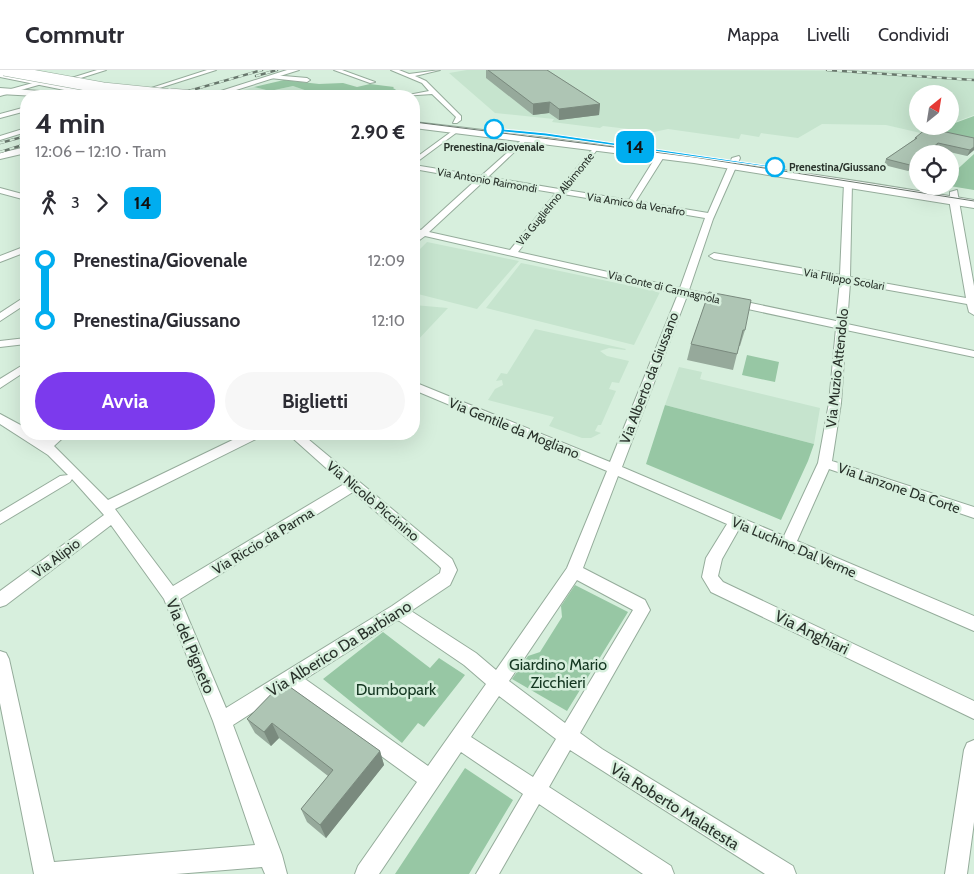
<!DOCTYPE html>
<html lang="it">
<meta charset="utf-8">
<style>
:root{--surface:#fff;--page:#f7f7f7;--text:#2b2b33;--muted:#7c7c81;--line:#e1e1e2;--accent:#7c3aed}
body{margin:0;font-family:Cabin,sans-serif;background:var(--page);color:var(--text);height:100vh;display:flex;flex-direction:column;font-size:19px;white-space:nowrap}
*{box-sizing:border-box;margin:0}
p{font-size:16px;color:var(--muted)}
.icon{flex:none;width:28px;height:28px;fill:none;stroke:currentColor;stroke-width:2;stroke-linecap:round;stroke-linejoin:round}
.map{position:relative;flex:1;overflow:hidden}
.details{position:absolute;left:20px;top:20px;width:400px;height:350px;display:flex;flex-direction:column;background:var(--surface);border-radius:20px;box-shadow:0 5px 20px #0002}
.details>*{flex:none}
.badge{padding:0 10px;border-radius:8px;font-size:18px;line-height:32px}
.needle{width:32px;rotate:30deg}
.tools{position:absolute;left:909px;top:15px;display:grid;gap:10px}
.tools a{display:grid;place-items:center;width:50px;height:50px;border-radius:50%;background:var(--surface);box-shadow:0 5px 20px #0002;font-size:25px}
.map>.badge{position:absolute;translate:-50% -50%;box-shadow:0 0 0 2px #fff}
.legs{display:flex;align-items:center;gap:8px;height:55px;padding:0 15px;font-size:16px}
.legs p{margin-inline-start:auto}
.overview{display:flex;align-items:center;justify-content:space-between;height:85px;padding:0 15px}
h1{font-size:28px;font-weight:700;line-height:38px}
.button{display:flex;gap:10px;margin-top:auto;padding:10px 15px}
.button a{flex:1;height:58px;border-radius:30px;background:var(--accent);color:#fff;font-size:20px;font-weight:700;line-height:58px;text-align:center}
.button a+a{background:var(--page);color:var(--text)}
ul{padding:0 15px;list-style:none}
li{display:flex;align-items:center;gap:18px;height:60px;font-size:19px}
li i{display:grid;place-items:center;width:8px;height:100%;margin:0 6px;background:currentColor}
li i::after{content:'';width:12px;height:12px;margin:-6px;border:4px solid;border-radius:50%;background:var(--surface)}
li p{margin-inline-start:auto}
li:first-child i{background:linear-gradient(#0000 50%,currentColor 0)}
li:last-child i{background:linear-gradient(currentColor 50%,#0000 0)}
header{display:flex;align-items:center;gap:30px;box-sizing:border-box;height:70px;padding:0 25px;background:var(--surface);border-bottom:1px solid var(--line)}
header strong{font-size:24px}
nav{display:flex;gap:28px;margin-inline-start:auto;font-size:18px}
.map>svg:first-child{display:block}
</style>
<header>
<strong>Commutr</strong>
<nav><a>Mappa</a><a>Livelli</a><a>Condividi</a></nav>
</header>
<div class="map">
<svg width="974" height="804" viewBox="0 0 974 804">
<rect width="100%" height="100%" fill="#d7efdd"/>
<!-- built -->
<path fill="#c6e4ce" d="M467 0 974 1V45L950 54V24H918V56H945L925 64 886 55 822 54 798 68 761 63 759 67 741 64 739 69 668 59 654 62 603 56 600 58 552 52 554 49 495 43 449 3Z
M293 16 324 26H231L228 24 254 17 270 21Z
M427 172 519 191 477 239 414 223V185Z
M521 193 531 195 660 222 634 275 486 238Z
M414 235 448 238 414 274Z
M535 259 626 279 625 280 609 278 600 281 607 286 629 291 619 313 612 312 609 319 616 321 601 355H598L595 361 601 363 591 368H582L549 356 554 347 488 330 495 319 503 315 502 310 496 311 501 303 507 304Z
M679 297 702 302 700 309 820 338 814 374 665 335Z"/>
<!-- green -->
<path fill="#97c7a4" d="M284 10 319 14 343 13 357 17 370 14 394 17 393 18 401 23 396 26H322L293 16 270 21 254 17Z
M974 46V74L925 64Z
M974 84V120L950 116V106Z
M747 285 779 292 775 312 742 305Z
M665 335 814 374 808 391 781 450 646 394Z
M575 515 628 542 567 641 512 609 528 586 540 582 562 547 561 536Z
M383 562 430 598 439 588 465 605 424 657 418 653 402 673 323 609Z
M465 698 513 730 469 804H395Z"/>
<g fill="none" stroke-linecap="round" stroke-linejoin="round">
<defs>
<path id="street" d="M97 0H106L68 12 65 10Z
M207 0H216L147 22 142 21Z
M334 0H342L375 12 370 13Z
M391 0H399L409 4 440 0 415 6 426 11 461 46V50L457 53H453L456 47 432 24 403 26 429 21 422 13Z
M272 5 307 8 310 10 307 12 270 8Z
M40 11 42 14 0 26V22Z
M71 23 73 26H67L69 24Z
M26 37V41L0 48V44Z
M26 58V62L0 70V66Z
M455 59 460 60 414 94V89Z
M527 65 529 66V68L488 107 559 119 597 74 600 76 566 120 629 130 657 85 661 83 665 85 636 131 708 143 732 88 739 86 740 88 713 149 689 220 836 251 840 211 714 189 709 186 714 183 840 205 844 113 848 111 852 113 850 207 966 228 950 135V122L957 120 974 216V245L969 242 967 234 850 213 847 254 974 281V287L846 260 841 333 832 391 974 437V448L829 399 797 471 974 546V561L739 459 722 489 718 506 723 512 974 631V649L711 522 702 507 706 488 727 454 618 406 583 498 645 530 650 540 580 663 602 679 793 796 796 804H765L570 680 549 717 671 796 674 804H643L539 734 499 804H476L523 724 461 682 379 804H355L358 796 417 712 289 619 233 655 282 785 287 804H265L262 797 176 804H34L0 633V581L6 583 9 589 54 792 255 775 213 651 164 529 111 455 6 535 0 537V521L104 445 72 409 70 412 0 454V442L60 406 68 405 48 385 0 354V344L26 358V364H36L44 370 53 364H67L54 376 108 430 245 364H261L260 367 115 439 173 516 344 414 288 364H302L452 489 457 500 450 515 411 541 476 583 496 600 567 498 607 401 414 320V312L610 392 678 224 425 166 414 174V166L416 164H414V158L421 160 476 110 414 99V95L481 106ZM484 111 556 123 510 180 429 162ZM563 124 705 148 680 218 518 182ZM687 226 836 258 829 333 818 393 784 466 622 397ZM353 422 438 495 441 498 440 503 392 536 226 638 180 529ZM577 510 633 540 565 653 509 611ZM398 550 464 595 486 614 428 696 305 609ZM499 626 556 669 533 707 471 667Z
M0 118 26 125V130L0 123Z
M26 176V182L0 192V186Z
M26 226V234L0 251V243Z
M26 268V274L0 277V271Z
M26 293V301L0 318V309Z
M974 670V752L967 804H945L964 680 967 673Z"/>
<path id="secondary" d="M287 0H299L217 26H205Z
M0 3 94 20 125 23 129 26H94L0 7Z
M0 18 40 21 44 24 36 26 0 24Z
M414 52C601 73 788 99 974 130V138L694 93 414 58Z
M26 77V83L0 89V83Z"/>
</defs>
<!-- street casing -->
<use href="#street" stroke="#95ac9b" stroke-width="2"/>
<!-- secondary casing -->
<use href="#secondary" stroke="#95ac9b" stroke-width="2"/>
<!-- street -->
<use href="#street" fill="#fff" fill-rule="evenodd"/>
<!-- secondary -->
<use href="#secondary" fill="#fff" fill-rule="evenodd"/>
<!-- tram -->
<path stroke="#69786d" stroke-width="1" d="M0 1 104 20 166 26
M414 52 694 87 974 131"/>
<defs>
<path id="rail" d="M827 0 974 10
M256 6 277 0
M171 26 262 0
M0 73 26 66
M0 82 26 74"/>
</defs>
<!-- rail casing -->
<use href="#rail" stroke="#69786d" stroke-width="2.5"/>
<!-- rail -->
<use href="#rail" stroke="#d7efdd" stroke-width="2" stroke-dasharray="5" stroke-linecap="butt"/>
<defs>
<path id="secondary-bridge" d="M170 23 207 26"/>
<path id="highway-bridge" d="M4 0 103 18 182 26"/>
</defs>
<!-- secondary-bridge casing -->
<use href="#secondary-bridge" stroke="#95ac9b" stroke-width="10" stroke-linecap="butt"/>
<!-- highway-bridge casing -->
<use href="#highway-bridge" stroke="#95ac9b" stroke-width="12" stroke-linecap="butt"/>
<!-- secondary-bridge -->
<use href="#secondary-bridge" stroke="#fff" stroke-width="9"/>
<!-- highway-bridge -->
<use href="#highway-bridge" stroke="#fff" stroke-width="11"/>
</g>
<!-- wall -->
<path fill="#96a99b" d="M486 0H547L600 34 599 45 559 50 549 43 533 45 486 8Z
M915 68H974V80L967 86 936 79 930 84H918L908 101 884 95 886 89 914 70Z
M709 222 745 260 740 276H739L733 300 687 290 691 274Z
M283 612 380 681 384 695 326 768 307 752 301 739 328 706 279 668 271 676 255 663 247 649Z"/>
<!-- shaded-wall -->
<path fill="#7a8a7e" d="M550 32 549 43 533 45V34Z
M600 34 599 45 559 50V39Z
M938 73 936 79 930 84H925Z
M974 77V80L967 86 970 80Z
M918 89V93L908 101 910 95Z
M272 653 279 668 271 676 264 662Z
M380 681 384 695 326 768 320 755Z"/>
<!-- building -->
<path fill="#aec5b4" stroke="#7a8a7e" d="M488 0H547L600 34 559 39 550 32 533 34Z
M927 58 974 68V77L970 80 938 73 925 84H918V89L910 95 886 89 917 68H915Z
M709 222 751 230 745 260H743L737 284 691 274Z
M283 612 380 681 320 755 301 739 333 700 272 653 264 662 247 649Z"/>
<!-- line-1 -->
<path fill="#00adef" stroke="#fff" d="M492 58 546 63 778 97 775 98 546 66 494 61Z"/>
<!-- markers -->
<g fill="#fff" stroke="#00adef" stroke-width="2.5">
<circle cx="494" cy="59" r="9"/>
<circle cx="775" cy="97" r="9"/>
</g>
<g text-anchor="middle" stroke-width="5" stroke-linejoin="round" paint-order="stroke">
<!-- far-stop labels -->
<g font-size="11" font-weight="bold" fill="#29322b" stroke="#d7efdd">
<text x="494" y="81">Prenestina/Giovenale</text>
<text x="789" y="101" text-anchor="start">Prenestina/Giussano</text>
</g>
<!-- far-street labels -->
<g font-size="11" fill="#29322b" stroke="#d7efdd">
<text transform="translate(487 110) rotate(10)" y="4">Via Antonio Raimondi</text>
<text transform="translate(555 129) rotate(-51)" y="4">Via Guglielmo Albimonte</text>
<text transform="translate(636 134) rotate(9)" y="4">Via Amico da Venafro</text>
<text transform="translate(844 209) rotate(10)" y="4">Via Filippo Scolari</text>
<text transform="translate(664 217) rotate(13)" y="4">Via Conte di Carmagnola</text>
</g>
<!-- street labels -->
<g font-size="14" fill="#29322b" stroke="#d7efdd">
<text transform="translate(837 298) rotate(-84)" y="5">Via Muzio Attendolo</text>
<text transform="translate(649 308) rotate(-69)" y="5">Via Alberto da Giussano</text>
<text transform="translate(514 358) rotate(22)" y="5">Via Gentile da Mogliano</text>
<text transform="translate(899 418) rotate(19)" y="5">Via Lanzone Da Corte</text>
<text transform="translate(373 431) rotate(40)" y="5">Via Nicolò Piccinino</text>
<text transform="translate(263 471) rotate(-31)" y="5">Via Riccio da Parma</text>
<text transform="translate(794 477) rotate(23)" y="5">Via Luchino Dal Verme</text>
<text transform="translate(56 488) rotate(-37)" y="5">Via Alipio</text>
</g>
<!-- near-street labels -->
<g font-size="16" fill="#29322b" stroke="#d7efdd">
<text transform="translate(812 562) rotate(26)" y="6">Via Anghiari</text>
<text transform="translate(191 576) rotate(67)" y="6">Via del Pigneto</text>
<text transform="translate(339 578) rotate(-32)" y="6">Via Alberico Da Barbiano</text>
<text transform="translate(675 736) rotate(32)" y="6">Via Roberto Malatesta</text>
</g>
<!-- near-park labels -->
<g font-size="16" fill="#143721" stroke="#d7efdd">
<text x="558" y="600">Giardino Mario<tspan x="558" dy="18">Zicchieri</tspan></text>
<text x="396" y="625">Dumbopark</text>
</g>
</g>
</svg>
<div class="tools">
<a><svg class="needle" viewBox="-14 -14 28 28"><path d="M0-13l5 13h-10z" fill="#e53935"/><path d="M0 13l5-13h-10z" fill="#7c7c81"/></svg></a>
<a><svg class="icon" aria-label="locate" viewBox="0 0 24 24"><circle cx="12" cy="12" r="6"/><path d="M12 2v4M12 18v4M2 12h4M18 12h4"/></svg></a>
</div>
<b class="badge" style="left:635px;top:77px;background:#00adef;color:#111">14</b>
<section class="details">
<div class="overview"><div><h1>4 min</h1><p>12:06 – 12:10 · Tram</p></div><b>2.90 €</b></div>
<div class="legs"><svg class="icon" aria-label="walk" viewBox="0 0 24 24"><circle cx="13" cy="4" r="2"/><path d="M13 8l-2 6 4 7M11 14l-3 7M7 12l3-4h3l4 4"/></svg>3<svg class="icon" aria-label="forward" viewBox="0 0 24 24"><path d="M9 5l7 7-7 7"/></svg><b class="badge" style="background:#00adef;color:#111">14</b></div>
<ul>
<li><i style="color:#00adef"></i><b>Prenestina/Giovenale</b><p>12:09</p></li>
<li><i style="color:#00adef"></i><b>Prenestina/Giussano</b><p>12:10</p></li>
</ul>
<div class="button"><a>Avvia</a><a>Biglietti</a></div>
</section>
</div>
